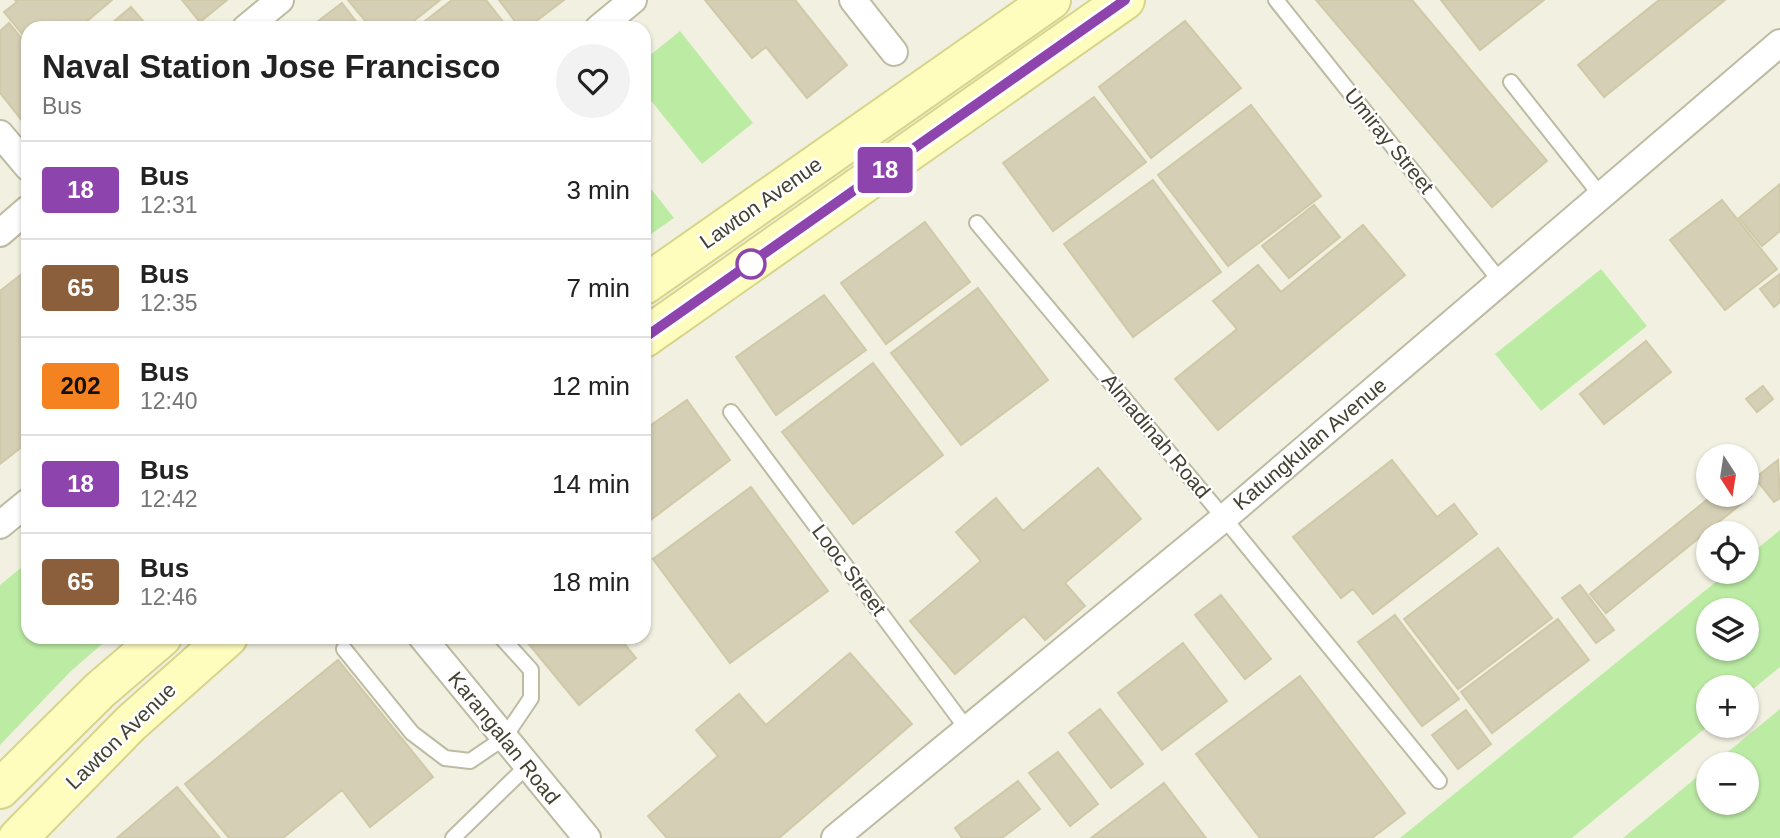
<!DOCTYPE html>
<meta charset="utf-8">
<style>
:root{--surface:#fff;--page:#f2f2f2;--text:#222;--muted:#767676;--line:#e0e0e0}
body{margin:0;font-family:Arial,sans-serif;background:var(--page);color:var(--text);height:100vh;display:flex;flex-direction:column;font-size:26px;white-space:nowrap}
*{box-sizing:border-box;margin:0}
p{font-size:23px;color:var(--muted)}
.icon{flex:none;width:38px;height:38px;fill:none;stroke:currentColor;stroke-width:2;stroke-linecap:round;stroke-linejoin:round}
.map{position:relative;flex:1;overflow:hidden}
.details{position:absolute;left:21px;top:21px;width:630px;height:623px;display:flex;flex-direction:column;background:var(--surface);border-radius:21px;box-shadow:0 2px 5px #0004}
.details>*{flex:none}
.badge{padding:0 14px;border-radius:5px;font-size:24px;line-height:46px}
.needle{width:46px;rotate:168deg}
.fabs{position:absolute;left:1696px;top:444px;display:grid;gap:14px}
.fabs a{display:grid;place-items:center;width:63px;height:63px;border-radius:50%;background:var(--surface);box-shadow:0 2px 5px #0004;font-size:35px}
.map>.badge{position:absolute;translate:-50% -50%;box-shadow:0 0 0 4px #fff}
.round{display:grid;place-items:center;flex:none;width:74px;height:74px;border-radius:37px;background:var(--page)}
.summary{display:flex;align-items:center;justify-content:space-between;height:119px;padding:0 21px}
h1{font-size:33px;font-weight:800;line-height:52px}
ul{padding:0;list-style:none}
li{display:flex;align-items:center;gap:21px;height:98px;padding:0 21px;border-top:2px solid var(--line)}
li div{flex:1}
li b{display:block;font-size:26px}
li em{font-style:normal}
li .badge{min-width:77px;font-weight:700;text-align:center}
.map>svg:first-child{display:block}
</style>
<div class="map">
<svg width="1780" height="838" viewBox="0 0 1780 838">
<rect width="100%" height="100%" fill="#f2f1e1"/>
<!-- green -->
<path fill="#bceca4" fill-rule="evenodd" d="M680 31 753 123 702 164 644 92V60Z
M644 180 674 218 644 239Z
M1601 269 1647 326 1541 411 1495 354Z
M1780 530V667L1747 694 1746 688H1708V726L1572 838H1400L1728 572H1746L1747 557ZM1708 611H1746V649H1708Z
M28 562V637H110L70 672 0 745V585Z
M1780 709V838H1623L1708 768V803H1746V765H1712Z"/>
<!-- building -->
<path fill="#d4cfb5" stroke="#d0c9a8" stroke-width="2" d="M15 0H112L79 28H68L62 21 53 28H28L27 40 4 12 17 2Z
M182 0H227L200 22Z
M348 0H440L405 28H371Z
M452 0H486L508 28H416Z
M499 0H564L527 28H520Z
M705 0H795L847 65 807 98 766 47 752 58Z
M1316 0H1412L1547 161 1492 207Z
M1441 0H1544L1480 50Z
M1659 0H1725L1604 97 1578 65Z
M342 3 361 28H309Z
M131 7 149 28H106Z
M1185 21 1241 88 1151 158 1099 87Z
M9 23 26 44 28 43V120L24 123 0 93V31Z
M1094 97 1146 162 1053 231 1003 163Z
M1251 105 1321 196 1228 266 1158 175Z
M1153 180 1221 272 1133 337 1064 244Z
M1780 184V231L1762 246 1739 218Z
M1722 200 1777 269 1725 310 1670 240Z
M1314 205 1340 237 1289 278 1262 246Z
M925 222 970 282 886 344 841 283Z
M1363 225 1405 275 1218 430 1175 379 1237 329 1213 301 1258 265 1281 292Z
M28 269V442L0 464V291Z
M1780 274V302L1774 307 1760 289Z
M978 288 1048 380 961 445 891 353Z
M824 295 866 350 776 415 736 357Z
M1646 341 1671 372 1604 424 1580 394Z
M873 363 943 455 853 524 782 432Z
M1763 386 1773 399 1757 412 1746 399Z
M687 400 730 460 644 525V430Z
M1392 460 1437 517 1454 504 1477 534 1373 614 1353 589 1341 598 1293 537Z
M1778 460 1780 498 1774 502 1755 478Z
M1098 468 1141 519 1065 583 1085 606 1045 640 1024 616 955 674 910 621 981 561 956 532 996 498 1023 531Z
M751 487 828 591 730 663 653 559Z
M1746 491 1751 496 1606 613 1590 594 1713 495H1746Z
M1498 548 1552 618 1458 689 1404 619Z
M1580 585 1614 630 1596 643 1562 598Z
M1221 595 1271 659 1245 679 1195 615Z
M1395 615 1459 699 1422 726 1358 642Z
M1558 619 1589 660 1492 733 1461 692Z
M523 637H619L636 658 579 705Z
M1183 643 1227 701 1162 750 1118 693Z
M850 653 912 724 779 838H667L648 816 718 756 696 730 739 694 766 725Z
M338 660 433 777 370 827 342 790 283 838H229L185 784Z
M1300 676 1405 813 1372 838H1260L1196 754Z
M1100 709 1143 764 1111 788 1069 733Z
M1466 710 1491 744 1458 769 1432 735Z
M1058 752 1098 804 1070 826 1029 773Z
M1018 781 1040 809 1002 838H962L955 828Z
M1164 783 1206 838H1091Z
M177 787 220 838H117Z"/>
<g fill="none" stroke-linecap="round" stroke-linejoin="round">
<defs>
<path id="service" d="M1276 0 1501 282
M1511 82 1602 197
M977 223 1224 518 1439 781
M731 412 967 729
M344 649 412 733 445 758 470 761 504 738 531 698V670L501 637
M453 838 527 766"/>
<path id="minor" d="M853 0 894 52
M246 28 280 0
M599 28 633 0
M0 134 28 167
M0 233 28 209
M0 525 28 502
M422 637 587 838
M835 838 1224 518 1780 43"/>
<path id="secondary" d="M644 285 1051 0
M644 338 1125 0
M0 789 100 690 162 637
M18 838 131 723 228 637"/>
</defs>
<!-- service casing -->
<use href="#service" stroke="#bebba3" stroke-width="18"/>
<!-- minor casing -->
<use href="#minor" stroke="#bebba3" stroke-width="30"/>
<!-- secondary casing -->
<use href="#secondary" stroke="#d7d48b" stroke-width="42"/>
<!-- service -->
<use href="#service" stroke="#fff" stroke-width="14"/>
<!-- minor -->
<use href="#minor" stroke="#fff" stroke-width="26"/>
<!-- secondary -->
<use href="#secondary" stroke="#fffdbe" stroke-width="38"/>
</g>
<g fill="none" stroke-linecap="round" stroke-linejoin="round">
<defs>
<path id="line" d="M644 338 1125 0"/>
</defs>
<!-- line casing -->
<use href="#line" stroke="#fff" stroke-width="16"/>
<!-- line -->
<use href="#line" stroke="#8e44ad" stroke-width="10"/>
</g>
<!-- markers -->
<circle fill="#fff" stroke="#8e44ad" stroke-width="3.5" cx="751" cy="264" r="14"/>
<g text-anchor="middle" stroke-width="5" stroke-linejoin="round" paint-order="stroke">
<!-- street labels -->
<g font-size="21" fill="#444131" stroke="#fff">
<text transform="translate(1389 141) rotate(51)" y="7">Umiray Street</text>
<text transform="translate(761 203) rotate(-35)" y="7">Lawton Avenue</text>
<text transform="translate(1156 436) rotate(50)" y="7">Almadinah Road</text>
<text transform="translate(1310 444) rotate(-40)" y="7">Katungkulan Avenue</text>
<text transform="translate(849 570) rotate(53)" y="7">Looc Street</text>
<text transform="translate(121 736) rotate(-44)" y="7">Lawton Avenue</text>
<text transform="translate(504 738) rotate(51)" y="7">Karangalan Road</text>
</g>
</g>
</svg>
<div class="fabs">
<a><svg class="needle" viewBox="-14 -14 28 28"><path d="M0-13l5 13h-10z" fill="#e53935"/><path d="M0 13l5-13h-10z" fill="#767676"/></svg></a>
<a><svg class="icon" aria-label="locate" viewBox="0 0 24 24"><circle cx="12" cy="12" r="6"/><path d="M12 2v4M12 18v4M2 12h4M18 12h4"/></svg></a>
<a><svg class="icon" aria-label="layers" viewBox="0 0 24 24"><path d="M12 4l9 5-9 5-9-5zM3 14l9 5 9-5"/></svg></a>
<a>+</a>
<a>−</a>
</div>
<b class="badge" style="left:885px;top:170px;background:#8e44ad;color:#fff">18</b>
<section class="details">
<div class="summary"><div><h1>Naval Station Jose Francisco</h1><p>Bus</p></div><a class="round"><svg class="icon" aria-label="heart" viewBox="0 0 24 24"><path d="M12 20l-8-8c-3-5 5-10 8-4 3-6 11-1 8 4z"/></svg></a></div>
<ul>
<li><span class="badge" style="background:#8e44ad;color:#fff">18</span><div><b>Bus</b><p>12:31</p></div><em>3 min</em></li>
<li><span class="badge" style="background:#8b5e3c;color:#fff">65</span><div><b>Bus</b><p>12:35</p></div><em>7 min</em></li>
<li><span class="badge" style="background:#f58220;color:#111">202</span><div><b>Bus</b><p>12:40</p></div><em>12 min</em></li>
<li><span class="badge" style="background:#8e44ad;color:#fff">18</span><div><b>Bus</b><p>12:42</p></div><em>14 min</em></li>
<li><span class="badge" style="background:#8b5e3c;color:#fff">65</span><div><b>Bus</b><p>12:46</p></div><em>18 min</em></li>
</ul>
</section>
</div>
